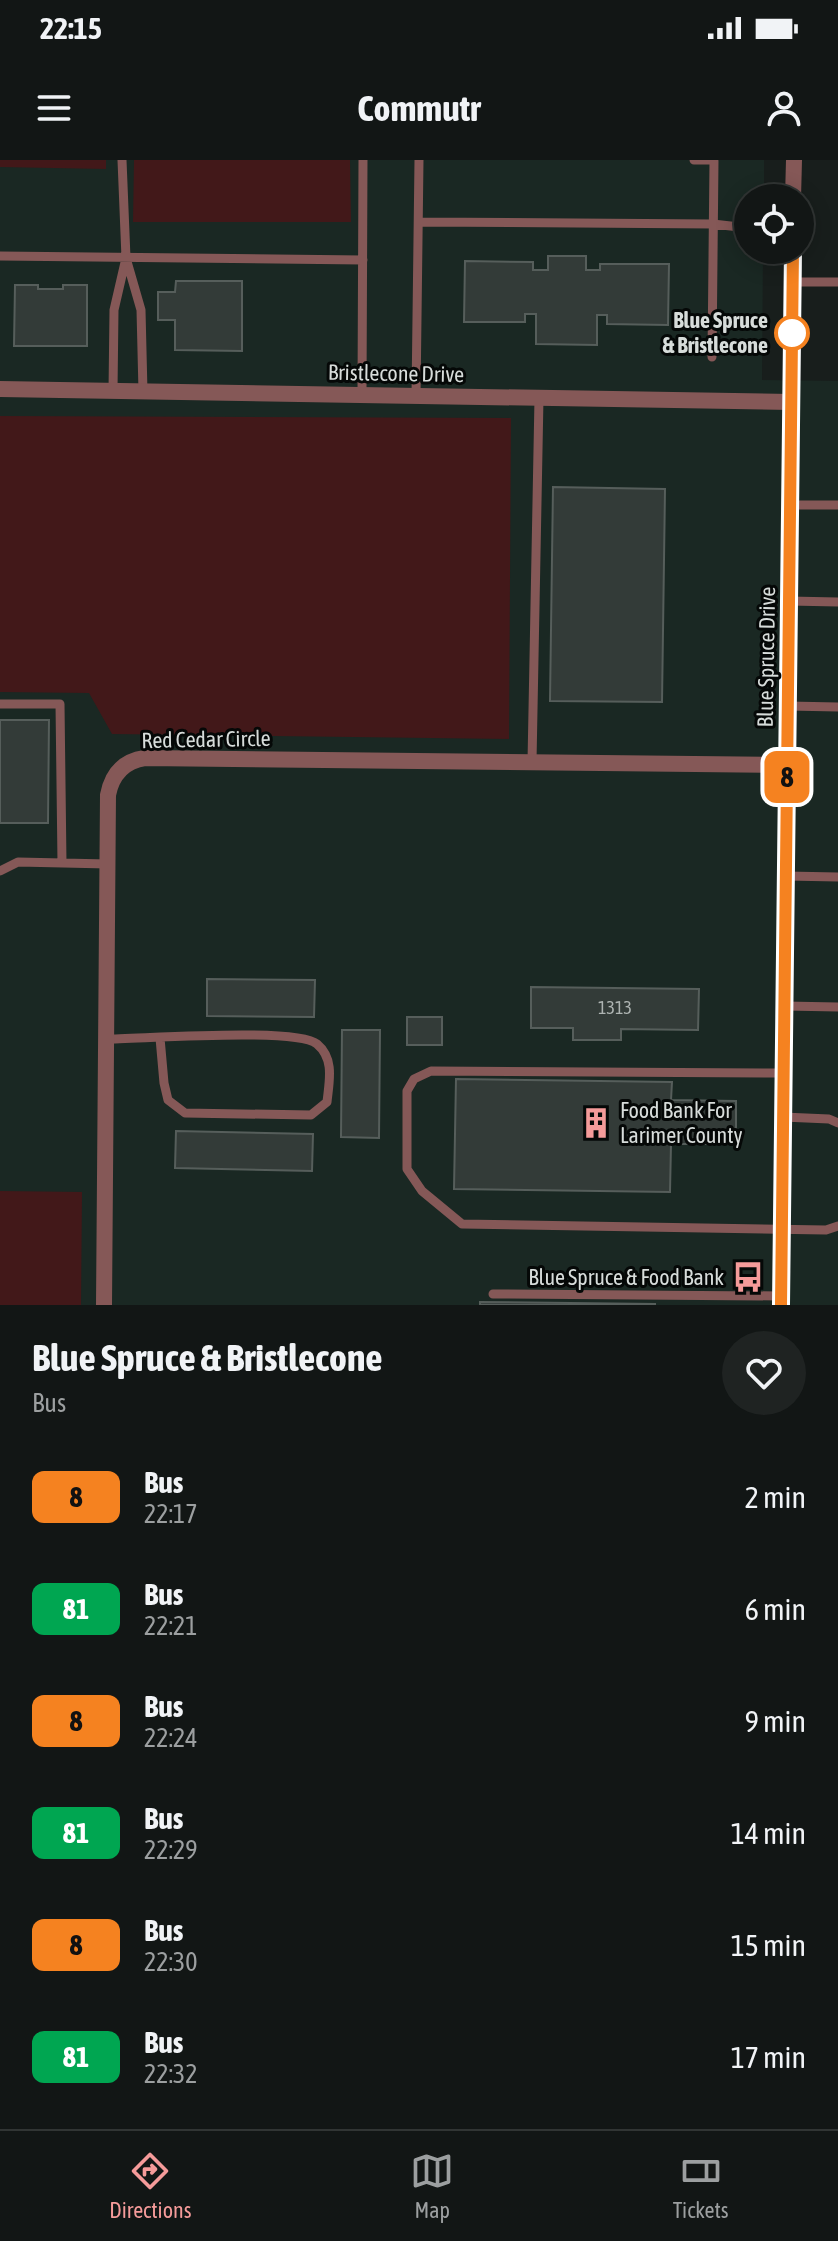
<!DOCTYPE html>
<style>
:root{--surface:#121615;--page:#1f2322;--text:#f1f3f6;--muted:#9c9fa0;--line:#313534;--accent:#f59b9a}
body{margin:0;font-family:"Asap Condensed",sans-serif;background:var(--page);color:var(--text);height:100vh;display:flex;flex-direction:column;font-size:30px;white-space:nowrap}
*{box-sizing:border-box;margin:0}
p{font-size:26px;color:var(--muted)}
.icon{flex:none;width:44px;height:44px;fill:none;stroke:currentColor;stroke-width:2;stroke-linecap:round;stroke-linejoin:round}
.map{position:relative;height:1145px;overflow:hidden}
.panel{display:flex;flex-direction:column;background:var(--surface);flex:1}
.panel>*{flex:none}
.badge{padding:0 16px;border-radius:12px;font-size:28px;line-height:52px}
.fabs{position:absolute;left:734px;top:24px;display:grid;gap:16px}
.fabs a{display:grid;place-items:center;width:80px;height:80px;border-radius:50%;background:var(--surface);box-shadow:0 4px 20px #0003,0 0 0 2px var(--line);font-size:40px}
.map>.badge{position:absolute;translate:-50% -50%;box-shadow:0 0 0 4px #fff}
.round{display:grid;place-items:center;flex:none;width:84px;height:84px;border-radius:42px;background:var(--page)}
.overview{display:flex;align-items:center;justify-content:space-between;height:136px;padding:0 32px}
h1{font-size:38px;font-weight:700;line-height:60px}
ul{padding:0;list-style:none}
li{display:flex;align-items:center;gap:24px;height:112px;padding:0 32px}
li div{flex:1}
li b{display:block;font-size:30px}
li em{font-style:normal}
li .badge{min-width:88px;font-weight:700;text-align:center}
.status{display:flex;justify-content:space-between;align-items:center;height:56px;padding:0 40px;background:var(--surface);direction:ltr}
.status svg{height:22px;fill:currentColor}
header{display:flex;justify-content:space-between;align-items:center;height:104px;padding:0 32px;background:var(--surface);font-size:36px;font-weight:700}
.tabs{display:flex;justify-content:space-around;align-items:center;height:112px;border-top:2px solid var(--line);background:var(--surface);font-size:22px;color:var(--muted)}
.tabs a{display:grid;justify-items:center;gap:4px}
.tabs .on{color:var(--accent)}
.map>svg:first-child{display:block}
</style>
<div class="status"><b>22:15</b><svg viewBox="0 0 49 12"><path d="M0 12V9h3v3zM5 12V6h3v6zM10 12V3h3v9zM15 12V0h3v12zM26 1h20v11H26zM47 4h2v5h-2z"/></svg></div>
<header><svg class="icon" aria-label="menu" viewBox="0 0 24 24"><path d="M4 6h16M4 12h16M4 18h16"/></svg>Commutr<svg class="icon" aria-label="person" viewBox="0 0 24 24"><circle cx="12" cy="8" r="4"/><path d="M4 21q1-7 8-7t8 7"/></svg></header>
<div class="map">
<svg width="838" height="1145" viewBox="0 0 838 1145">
<rect width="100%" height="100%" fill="#181e1c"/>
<!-- built -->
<path fill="#1a2823" d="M0 0H764V38H748V90H763L762 220 838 221V1145H0Z"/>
<!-- green -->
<path fill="#421819" d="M0 0H106V9L0 7Z
M134 0H350L351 62H133Z
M0 256 511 258 509 579 112 574 89 533 0 532Z
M0 1031 82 1032 81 1145H0Z"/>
<!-- building -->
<path fill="#333b38" stroke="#565e5b" stroke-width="2" d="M548 96H586V110H600V104H669L668 165 607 164V155H597V185L536 184V154H525V162H464L465 101 533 102V110H548Z
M176 121H242V191L175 190V160H158V132H175Z
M15 125H38V129H63V125H87V186H14Z
M553 327 665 329 662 542 550 541Z
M0 560H49L48 663H0Z
M207 819 315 820 314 857 207 856Z
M531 827 699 829 698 870 621 869V880H573V868H531Z
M407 857H442V885H407Z
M342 870H380L379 978 341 977Z
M456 919 672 922 671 940 736 941V984H671L670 1032 454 1029Z
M176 971 313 974 312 1011 175 1008Z
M480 1142 655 1144V1145H480Z"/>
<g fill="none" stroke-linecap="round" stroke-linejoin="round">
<!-- service -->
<path stroke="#855857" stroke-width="9" d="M122 0 126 98
M694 0H714
M419 62 713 64 748 68
M0 96 363 100
M793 122H838
M712 197 714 0
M113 231 114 150 126 98 141 150 143 232
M362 235 363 0
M416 236 419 0
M790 345H838
M789 441 838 442
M0 544H60L62 703
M788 546 838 547
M532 602 539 238
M0 711 18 702 108 704
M786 716 838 717
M785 846 838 847
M106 879C141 879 297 867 317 884 335 899 329 922 327 942L311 955 185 953 168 940 164 923 160 878
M784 913 431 911 414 919 407 931V1009L422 1031 462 1064 826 1070 838 1066
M783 957 829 959 838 963
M493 1134 781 1136"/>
<!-- minor -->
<path stroke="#855857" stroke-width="16" d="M793 38 794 0
M0 229 791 242
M104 1145 108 635C112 614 124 601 145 598L787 605
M781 1145 793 90"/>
</g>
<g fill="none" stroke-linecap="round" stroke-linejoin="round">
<defs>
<path id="line" d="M781 1145 793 90"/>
</defs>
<!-- line casing -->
<use href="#line" stroke="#fff" stroke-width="18"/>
<!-- line -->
<use href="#line" stroke="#f58220" stroke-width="12"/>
</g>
<!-- icons -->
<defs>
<symbol id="building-bare" viewBox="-9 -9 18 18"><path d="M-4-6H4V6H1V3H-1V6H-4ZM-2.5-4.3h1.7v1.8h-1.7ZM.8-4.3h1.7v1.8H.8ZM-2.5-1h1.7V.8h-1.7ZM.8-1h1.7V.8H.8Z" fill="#f59b9a" stroke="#050807" stroke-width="2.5" paint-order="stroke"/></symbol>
<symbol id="bus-bare" viewBox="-9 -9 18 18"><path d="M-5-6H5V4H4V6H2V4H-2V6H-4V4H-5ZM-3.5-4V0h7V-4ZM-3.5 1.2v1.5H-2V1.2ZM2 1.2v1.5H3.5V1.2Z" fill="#f59b9a" stroke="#050807" stroke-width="2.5" paint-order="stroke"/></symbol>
</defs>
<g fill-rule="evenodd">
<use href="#building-bare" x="574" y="941" width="44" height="44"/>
<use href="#bus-bare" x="726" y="1095" width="44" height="44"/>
</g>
<!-- markers -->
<circle fill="#fff" stroke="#f58220" stroke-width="4" cx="792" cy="173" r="16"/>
<g text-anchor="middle" stroke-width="6" stroke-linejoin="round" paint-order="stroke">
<!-- number labels -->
<g font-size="18" fill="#aeb4b2">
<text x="615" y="854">1313</text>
</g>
<!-- stop labels -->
<g font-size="22" font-weight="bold" fill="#d7dcda" stroke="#050807" text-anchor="end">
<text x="768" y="168">Blue Spruce<tspan x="768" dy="25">&amp; Bristlecone</tspan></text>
</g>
<!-- street labels -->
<g font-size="22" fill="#d7dcda" stroke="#050807">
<text transform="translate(396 213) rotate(1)" y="8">Bristlecone Drive</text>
<text transform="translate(766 497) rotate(-89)" y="8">Blue Spruce Drive</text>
<text transform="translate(206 579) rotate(-1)" y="8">Red Cedar Circle</text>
</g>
<!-- poi labels -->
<g font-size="22" fill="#d7dcda" stroke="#050807" text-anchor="start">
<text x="620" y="958">Food Bank For<tspan x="620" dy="25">Larimer County</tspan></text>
<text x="724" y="1125" text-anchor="end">Blue Spruce &amp; Food Bank</text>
</g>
</g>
</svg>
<div class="fabs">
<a><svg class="icon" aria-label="locate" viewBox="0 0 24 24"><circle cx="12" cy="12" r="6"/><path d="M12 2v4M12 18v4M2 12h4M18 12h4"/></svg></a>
</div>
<b class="badge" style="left:787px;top:617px;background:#f58220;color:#111">8</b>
</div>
<section class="panel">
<div class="overview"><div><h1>Blue Spruce &amp; Bristlecone</h1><p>Bus</p></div><a class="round"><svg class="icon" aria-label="heart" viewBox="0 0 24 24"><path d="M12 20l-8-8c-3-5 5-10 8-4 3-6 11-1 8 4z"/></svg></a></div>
<ul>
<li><span class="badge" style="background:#f58220;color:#111">8</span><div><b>Bus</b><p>22:17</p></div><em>2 min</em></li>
<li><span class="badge" style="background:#00a651;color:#fff">81</span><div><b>Bus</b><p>22:21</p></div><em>6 min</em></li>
<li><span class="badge" style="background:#f58220;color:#111">8</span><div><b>Bus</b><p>22:24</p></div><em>9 min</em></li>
<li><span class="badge" style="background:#00a651;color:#fff">81</span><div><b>Bus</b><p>22:29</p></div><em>14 min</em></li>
<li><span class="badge" style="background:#f58220;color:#111">8</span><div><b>Bus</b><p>22:30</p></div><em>15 min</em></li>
<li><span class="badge" style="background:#00a651;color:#fff">81</span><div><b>Bus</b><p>22:32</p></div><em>17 min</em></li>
</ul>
</section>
<nav class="tabs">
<a class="on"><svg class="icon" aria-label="directions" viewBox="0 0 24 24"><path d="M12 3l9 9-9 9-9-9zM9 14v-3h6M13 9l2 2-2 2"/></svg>Directions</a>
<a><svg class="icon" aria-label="map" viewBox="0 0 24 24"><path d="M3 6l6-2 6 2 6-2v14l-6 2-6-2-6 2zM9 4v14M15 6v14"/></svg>Map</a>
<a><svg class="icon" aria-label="tickets" viewBox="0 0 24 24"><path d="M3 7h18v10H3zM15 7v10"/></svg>Tickets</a>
</nav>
